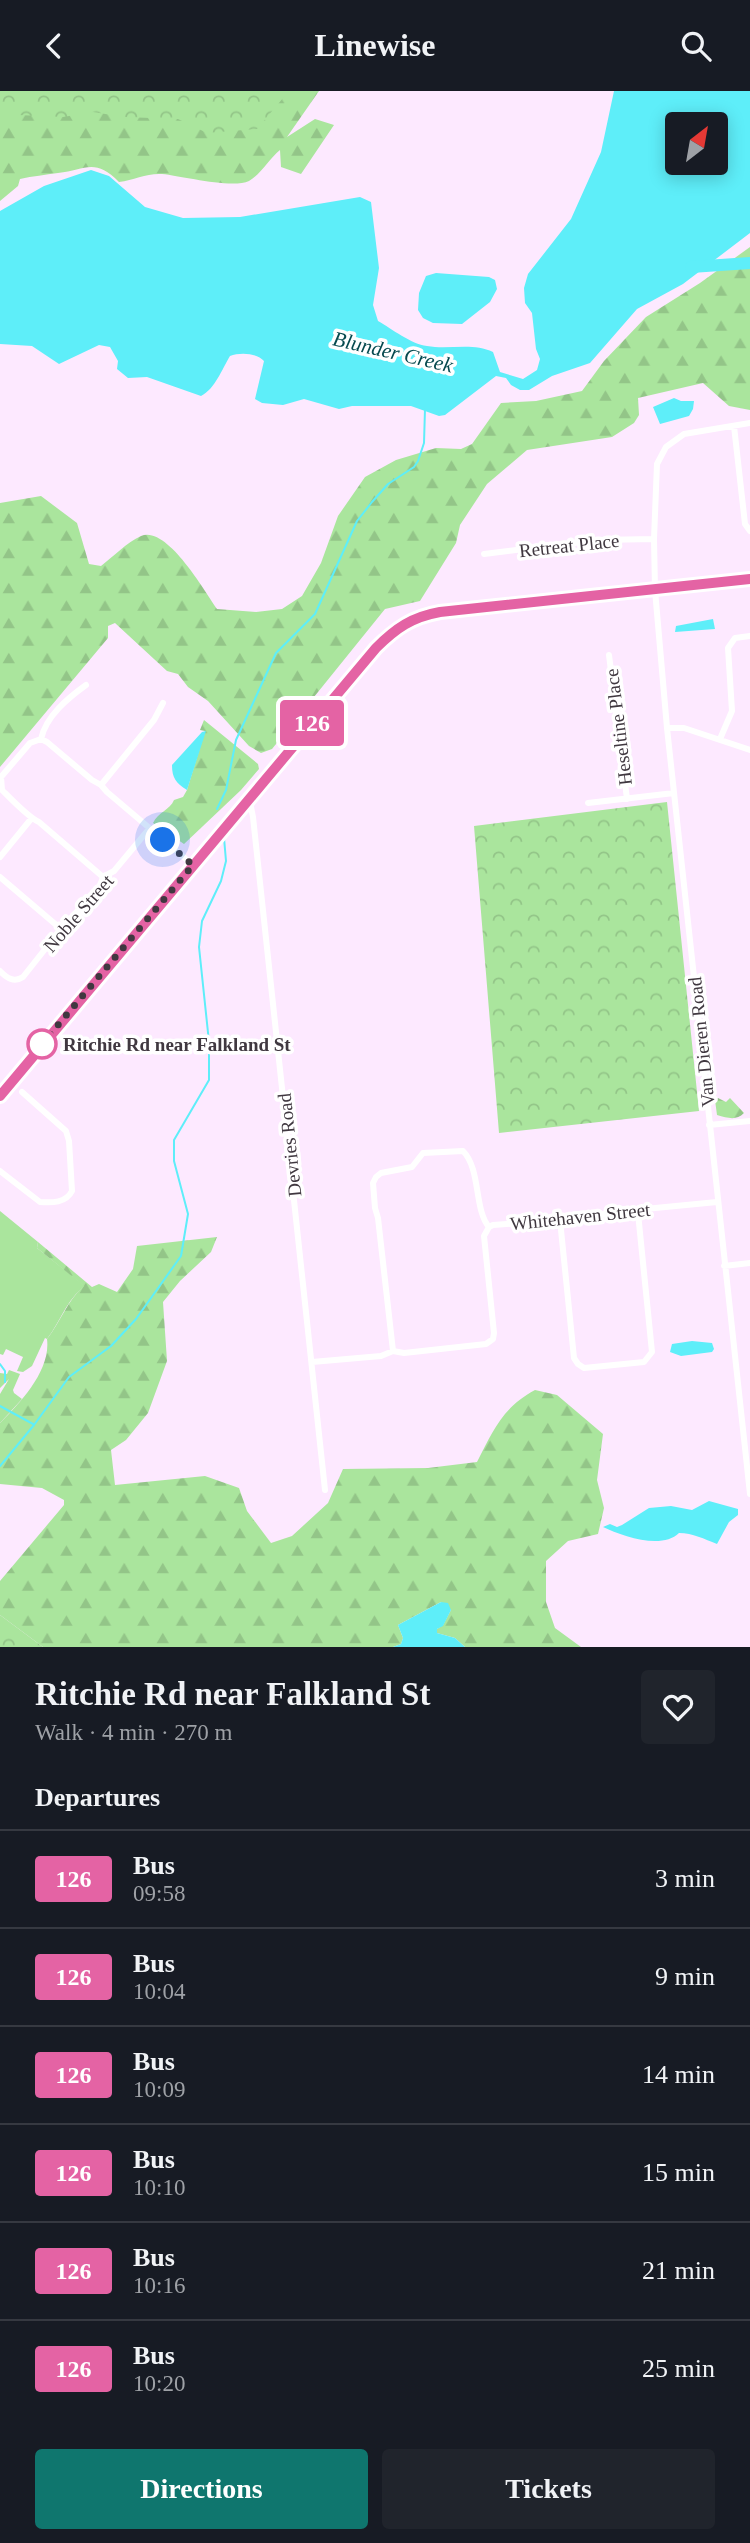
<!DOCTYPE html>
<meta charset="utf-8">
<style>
:root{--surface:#171b24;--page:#20242c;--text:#f1f3f6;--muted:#9ea1a6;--line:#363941;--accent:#0f766e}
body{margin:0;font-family:"Times New Roman",serif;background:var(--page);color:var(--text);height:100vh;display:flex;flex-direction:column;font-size:26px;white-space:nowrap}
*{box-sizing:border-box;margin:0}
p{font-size:23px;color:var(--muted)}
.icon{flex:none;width:38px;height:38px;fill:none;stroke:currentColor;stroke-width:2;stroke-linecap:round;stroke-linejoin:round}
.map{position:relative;height:1556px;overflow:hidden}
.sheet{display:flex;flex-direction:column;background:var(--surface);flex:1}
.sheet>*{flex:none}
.badge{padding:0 14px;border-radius:5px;font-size:24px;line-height:46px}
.needle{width:46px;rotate:31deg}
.buttons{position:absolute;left:665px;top:21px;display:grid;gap:14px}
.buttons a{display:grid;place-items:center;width:63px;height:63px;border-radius:7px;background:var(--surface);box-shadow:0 4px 18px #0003;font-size:35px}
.you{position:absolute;width:35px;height:35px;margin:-18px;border:5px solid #fff;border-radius:50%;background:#1a73e8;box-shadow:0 0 0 10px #1a73e833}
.map>.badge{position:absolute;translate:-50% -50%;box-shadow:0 0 0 4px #fff}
h2{padding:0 35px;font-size:26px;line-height:63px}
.round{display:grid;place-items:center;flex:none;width:74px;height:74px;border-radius:7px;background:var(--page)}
.overview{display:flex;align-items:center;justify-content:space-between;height:119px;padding:0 35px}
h1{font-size:33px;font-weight:800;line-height:52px}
.button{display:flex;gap:14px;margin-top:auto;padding:14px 35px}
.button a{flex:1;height:80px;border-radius:7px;background:var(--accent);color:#fff;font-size:28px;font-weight:800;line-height:80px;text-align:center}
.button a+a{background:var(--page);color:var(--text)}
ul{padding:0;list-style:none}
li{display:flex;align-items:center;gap:21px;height:98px;padding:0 35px;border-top:2px solid var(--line)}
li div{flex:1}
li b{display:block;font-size:26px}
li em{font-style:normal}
li .badge{min-width:77px;font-weight:700;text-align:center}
header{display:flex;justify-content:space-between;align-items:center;height:91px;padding:0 35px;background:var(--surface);font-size:32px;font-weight:800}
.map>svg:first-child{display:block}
</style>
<header><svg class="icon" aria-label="back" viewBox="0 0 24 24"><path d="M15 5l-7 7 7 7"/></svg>Linewise<svg class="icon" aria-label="search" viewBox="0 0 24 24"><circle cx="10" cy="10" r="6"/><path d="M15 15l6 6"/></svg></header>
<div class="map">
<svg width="750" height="1556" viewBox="0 0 750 1556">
<defs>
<pattern id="forest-firs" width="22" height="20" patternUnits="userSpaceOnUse" patternTransform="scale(1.75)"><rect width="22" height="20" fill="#aae59d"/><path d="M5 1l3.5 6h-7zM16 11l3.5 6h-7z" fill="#93c588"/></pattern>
<pattern id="park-crowns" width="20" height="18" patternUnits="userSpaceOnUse" patternTransform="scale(1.75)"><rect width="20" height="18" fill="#aae59d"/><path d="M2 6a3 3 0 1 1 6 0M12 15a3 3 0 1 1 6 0" fill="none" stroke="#93c588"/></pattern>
</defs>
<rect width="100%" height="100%" fill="#fde9ff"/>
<!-- grass -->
<path fill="#aae59d" d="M0 1120 38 1151 37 1157 85 1195C66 1209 61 1230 47 1248L45 1247 32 1275 23 1281 17 1280 23 1266 6 1258 3 1264 0 1263Z
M9 1279 20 1283 13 1299 14 1302 22 1308 0 1332V1303L9 1288 0 1297V1282L7 1283Z"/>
<!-- forest -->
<path fill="url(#forest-firs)" d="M0 0H319L287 46 315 28 334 34 301 83 281 76 280 59C269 68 261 83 249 90 232 98 182 85 162 83 147 82 134 89 119 91 95 66 85 79 58 82 45 84 33 85 20 88L18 95 0 110Z
M750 156V319L729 315 703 292 638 307 639 324 634 332 612 346 527 359 487 393 460 434 456 452 420 510 385 518 272 658 261 662 249 655 208 610 188 596 178 583 167 580 115 532 108 535V547L0 676V412L41 405 77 432 89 473 101 475C113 466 127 451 141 445 167 434 205 501 217 518L256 521 282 518 302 505 321 472 338 425 365 386 396 369 436 357 461 358 472 353 501 312 536 310 582 300 604 270 646 226 700 192Z
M204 629 258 673 259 678 241 699 184 753 153 732C158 721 170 719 174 709L183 706 187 699 205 640 200 639Z
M718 1007 726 1011 730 1007 744 1022C736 1030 728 1027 717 1024L715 1009Z
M217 1146 211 1161 180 1190 163 1211 167 1270 148 1322 126 1349 111 1359 115 1394 205 1385 239 1397 247 1420 271 1452 292 1445 328 1412 343 1378 428 1377 477 1371C493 1340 503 1316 535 1299L557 1304 603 1343 597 1389 604 1417 598 1443 568 1450 546 1470V1511L555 1537 581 1556H465L455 1547 437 1542V1538L443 1534 451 1519 441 1511 398 1534 403 1547 401 1553 393 1556H43L0 1524V1490L64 1414V1409L42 1397 0 1393V1332C21 1311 51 1279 47 1248 61 1230 67 1210 84 1195L37 1157 38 1151 92 1196 99 1193 117 1201 133 1178 137 1155Z"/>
<!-- park -->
<path fill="url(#park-crowns)" d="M0 0H289L257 38 207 42 178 28 124 26 93 21 63 26 18 24 4 28 0 38Z
M667 711 699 1020 499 1042 474 735Z
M0 1524 43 1556H0Z"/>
<!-- water -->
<path fill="#5eeef9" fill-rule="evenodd" d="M614 0H750V142L683 193 637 218 590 272 552 285 529 299H520L511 294 506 287 496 285 445 324 439 325 411 315H352L339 318 304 308 283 314 262 312 255 308 264 270C257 262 240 261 230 265 222 278 215 298 201 305L147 286 128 287 117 278 118 270 110 256 99 254 59 273 32 255 0 253V120L44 95 91 79 109 85 145 116 183 127 240 126 360 106 371 111 379 177 373 214 378 230C392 238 411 253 427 255 449 259 473 251 493 261L500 281 523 288 537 279 540 268 536 258 532 222 525 212 524 197 528 183 571 128 601 61ZM677 33H716V72H677Z
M436 182 489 186 495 189 497 198 490 211 462 233 433 232 423 227 418 219 419 202 426 185Z
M674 307 681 310H694L693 318 689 325 660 333 653 316Z
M713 528 715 538 675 541 676 535Z
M206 640 187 699C176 692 172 687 172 674L202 641Z
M692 1250 712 1252 714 1258 712 1261 681 1265 670 1261 672 1253Z
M709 1410 738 1418V1424L729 1431 717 1453C704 1448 693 1442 679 1442 662 1459 622 1445 603 1436L610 1433 617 1436 622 1434 649 1417 671 1415 692 1419Z
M441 1511 448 1512 451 1519 443 1535 437 1538V1542L455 1547 465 1556H393L401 1553 403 1547 398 1534Z"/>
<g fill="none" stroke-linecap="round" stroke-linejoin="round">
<!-- stream -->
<path stroke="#5eeef9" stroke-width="2" d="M217 718 226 699 236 649 276 562 315 523 357 430 372 411 388 393 414 376 418 370 424 352 425 318
M0 1273 5 1280V1291
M0 1315 33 1333
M0 1375 34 1334 69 1286 111 1255 136 1228 181 1165 188 1123 174 1070V1049L209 989V951L199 856 202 830 221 790 226 770 224 747"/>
<!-- river -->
<path stroke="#5eeef9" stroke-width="12" d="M691 176 750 172"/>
<!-- minor -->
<path stroke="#fff" stroke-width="6" d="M750 332 684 343 666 356 657 373 654 448 655 499 667 637 750 1403
M734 335 745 433 750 440
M484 463 598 449 654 448
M609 564 627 708
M667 637H684L750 659
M41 648C46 625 68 607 86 594
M720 648 732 620 728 557 735 547 750 545
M101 694 154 629 163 612
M246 711 251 716 253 726 325 1399
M588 712 674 702
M0 766 31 728
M0 786 61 838
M103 786 39 731C29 727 11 708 2 699L1 686 30 652 41 648 47 651 92 689 101 694 107 701 193 774
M0 880C7 887 14 892 23 886L61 838 100 795 103 786 114 780 149 738
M709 1034 750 1030
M0 1080 40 1111C52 1112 66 1112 72 1100L69 1050 66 1040 22 1001
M560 1129 574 1267 578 1273 584 1277 644 1271 652 1261 638 1122
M724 1175 750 1172
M393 1260 378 1127 375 1117 373 1092 376 1086 381 1082 412 1076 423 1062 463 1060C481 1078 474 1119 489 1136
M312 1271 381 1265 393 1260 404 1262 486 1253 493 1248 494 1242 484 1145 489 1136 493 1134 560 1129 572 1126 627 1121 638 1122 645 1118 717 1111"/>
<!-- tertiary -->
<path stroke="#fff" stroke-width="8" d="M0 1005 376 557C396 537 412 525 440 521L750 488"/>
</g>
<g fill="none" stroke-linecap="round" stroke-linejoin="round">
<defs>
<path id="line" d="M0 1005 376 557C396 537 412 526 440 521L750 488"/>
</defs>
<!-- line casing -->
<use href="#line" stroke="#fff" stroke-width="16"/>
<!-- line -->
<use href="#line" stroke="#e463a4" stroke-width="10"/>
<!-- walk -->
<path stroke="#403840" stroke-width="7" stroke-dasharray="0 12.6" d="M42 953 193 774 163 749"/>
</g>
<!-- markers -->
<circle fill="#fff" stroke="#e463a4" stroke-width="3.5" cx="42" cy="953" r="14"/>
<g text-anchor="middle" stroke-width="7" stroke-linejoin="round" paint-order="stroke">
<!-- street labels -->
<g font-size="19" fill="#403840" stroke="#fff">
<text transform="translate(569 454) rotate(-6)" y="7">Retreat Place</text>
<text transform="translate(618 636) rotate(-97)" y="7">Heseltine Place</text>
<text transform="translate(78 822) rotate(-49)" y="7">Noble Street</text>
<text transform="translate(701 951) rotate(-96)" y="7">Van Dieren Road</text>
<text transform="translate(289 1054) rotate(-96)" y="7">Devries Road</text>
<text transform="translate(580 1125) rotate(-6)" y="7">Whitehaven Street</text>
</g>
<!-- stop labels -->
<g font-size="19" font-weight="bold" fill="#403840" stroke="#fff" text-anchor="start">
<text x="63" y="960">Ritchie Rd near Falkland St</text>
</g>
<!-- water labels -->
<g font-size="21" font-style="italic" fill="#074a4f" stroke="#fff">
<text transform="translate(393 261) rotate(13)" y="7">Blunder Creek</text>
</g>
</g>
</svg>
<div class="buttons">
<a><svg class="needle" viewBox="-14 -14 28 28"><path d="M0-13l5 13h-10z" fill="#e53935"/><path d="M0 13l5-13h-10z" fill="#9ea1a6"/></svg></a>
</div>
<div class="you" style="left:163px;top:749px"></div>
<b class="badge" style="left:312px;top:632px;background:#e463a4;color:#fff">126</b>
</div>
<section class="sheet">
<div class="overview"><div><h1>Ritchie Rd near Falkland St</h1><p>Walk · 4 min · 270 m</p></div><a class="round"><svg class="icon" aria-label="heart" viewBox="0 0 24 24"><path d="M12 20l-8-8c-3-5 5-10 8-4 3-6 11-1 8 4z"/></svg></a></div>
<h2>Departures</h2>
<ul>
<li><span class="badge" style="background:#e463a4;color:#fff">126</span><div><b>Bus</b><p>09:58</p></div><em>3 min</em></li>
<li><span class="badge" style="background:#e463a4;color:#fff">126</span><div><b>Bus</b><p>10:04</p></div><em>9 min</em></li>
<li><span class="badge" style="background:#e463a4;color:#fff">126</span><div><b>Bus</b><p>10:09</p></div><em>14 min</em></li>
<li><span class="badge" style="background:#e463a4;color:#fff">126</span><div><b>Bus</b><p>10:10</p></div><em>15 min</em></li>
<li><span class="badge" style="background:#e463a4;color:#fff">126</span><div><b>Bus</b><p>10:16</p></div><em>21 min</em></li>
<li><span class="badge" style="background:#e463a4;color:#fff">126</span><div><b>Bus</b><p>10:20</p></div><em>25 min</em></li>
</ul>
<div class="button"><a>Directions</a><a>Tickets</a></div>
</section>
